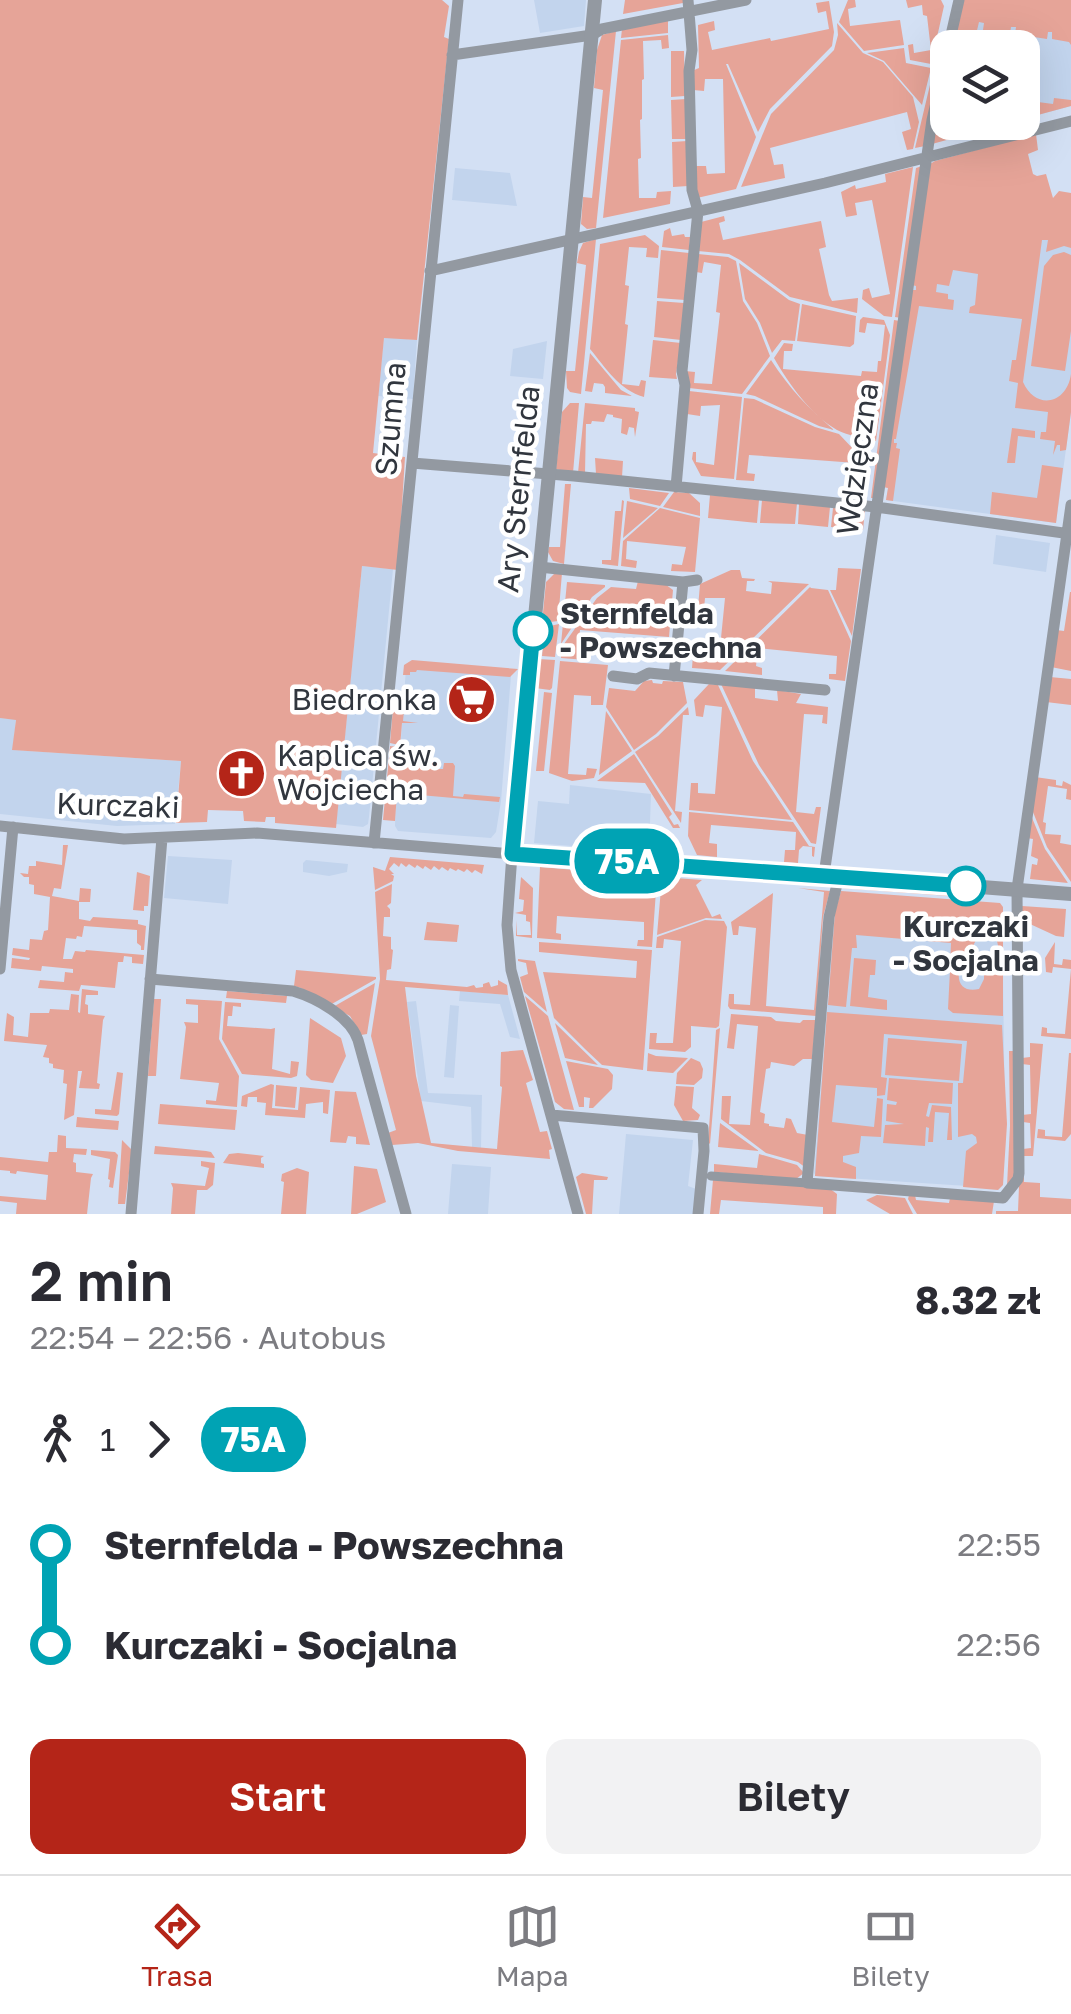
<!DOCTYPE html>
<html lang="pl">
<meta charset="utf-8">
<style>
:root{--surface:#fff;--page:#f2f2f3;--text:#2b2b33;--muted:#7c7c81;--line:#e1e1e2;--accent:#b42518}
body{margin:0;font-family:"Golos Text",sans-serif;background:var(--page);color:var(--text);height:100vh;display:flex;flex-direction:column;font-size:38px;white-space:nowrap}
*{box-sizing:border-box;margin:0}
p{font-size:32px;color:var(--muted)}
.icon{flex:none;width:55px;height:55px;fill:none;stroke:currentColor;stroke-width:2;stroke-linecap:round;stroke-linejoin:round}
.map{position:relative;height:1214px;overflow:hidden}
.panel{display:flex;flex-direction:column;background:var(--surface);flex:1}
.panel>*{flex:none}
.badge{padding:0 20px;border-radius:32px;font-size:35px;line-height:65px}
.fabs{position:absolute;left:930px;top:30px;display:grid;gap:20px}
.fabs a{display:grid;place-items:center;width:110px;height:110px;border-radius:20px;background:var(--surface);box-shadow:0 10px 40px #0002;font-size:50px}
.map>.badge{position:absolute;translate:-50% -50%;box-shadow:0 0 0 5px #fff}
.legs{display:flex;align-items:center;gap:15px;height:110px;padding:0 30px;font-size:32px}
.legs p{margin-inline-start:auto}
.overview{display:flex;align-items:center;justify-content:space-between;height:170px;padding:0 30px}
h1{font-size:55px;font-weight:600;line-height:75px}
.primary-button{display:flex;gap:20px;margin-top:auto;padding:20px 30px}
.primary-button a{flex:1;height:115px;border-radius:20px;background:var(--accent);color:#fff;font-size:40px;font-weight:600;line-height:115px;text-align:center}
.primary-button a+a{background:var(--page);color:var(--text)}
ul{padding:0 30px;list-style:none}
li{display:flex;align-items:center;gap:35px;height:100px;font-size:38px}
li i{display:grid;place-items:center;width:15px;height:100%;margin:0 12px;background:currentColor}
li i::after{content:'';width:25px;height:25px;margin:-12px;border:8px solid;border-radius:50%;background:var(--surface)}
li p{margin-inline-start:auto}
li:first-child i{background:linear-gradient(#0000 50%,currentColor 0)}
li:last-child i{background:linear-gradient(currentColor 50%,#0000 0)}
.menu{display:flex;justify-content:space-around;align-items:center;height:140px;border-top:2px solid var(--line);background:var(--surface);font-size:28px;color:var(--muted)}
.menu a{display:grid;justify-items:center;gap:5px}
.menu .active{color:var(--accent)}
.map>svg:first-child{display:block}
</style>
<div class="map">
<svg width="1071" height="1214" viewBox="0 0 1071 1214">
<rect width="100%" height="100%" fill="#d3e0f4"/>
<!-- built -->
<path fill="#c2d4ed" d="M534 0H586L584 26 540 33Z
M973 0H1071V106L1023 119 1022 48H962Z
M455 168 510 173 517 206 452 200Z
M928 178 1028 211 1071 203V412L1056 523 886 500 888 488 885 487Z
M384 337 417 340 413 399 378 396Z
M547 341 543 379 510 376 513 349Z
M996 535 1050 543 1046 572 993 564Z
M362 566 393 569 369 817 368 824 363 827 336 824Z
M406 668 511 675 501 801 496 832 491 838 398 831 395 826 396 792 451 797 399 767Z
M0 718 16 719 13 750 181 761 175 824 117 826 0 814Z
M570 785 651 794 649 852 534 843 538 801 569 804Z
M168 856 232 860 228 904 164 898Z
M306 860 348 864 347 872 329 876 303 872V863Z
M1002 906 1005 1125 997 1188 816 1176 814 1173 835 912Z
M460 991 508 995 520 1039 510 1037 500 1004 459 1001Z
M416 1001 428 1093 482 1095 481 1148 472 1147 471 1107 421 1101 407 1002Z
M450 1005 459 1006 454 1078 444 1077Z
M626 1134 693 1140 688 1186 696 1189 693 1214H619Z
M452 1164 491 1167 488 1214H448Z"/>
<!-- green -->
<path fill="#e6a498" d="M0 0H442L449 6 444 37 449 39 417 340 384 338 373 453 405 457 398 570 362 566 336 828 275 823V817H266L265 822 244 821 243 811 208 810 207 822 176 823 181 761 12 750 16 720 0 718Z
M625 0H684L683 3 623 14Z
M848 0H855L856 7 848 9 850 26 900 20 904 45 864 51 839 22Z
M898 0H941L944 6 931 64 910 60 908 45 913 44 914 53 931 50 927 16 923 15 922 5 908 8 906 0Z
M962 0H1071V45L1069 42 1052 39V32H1048L1047 39 1015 34 1016 27H1011L1010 34 983 30 984 23 979 22 973 47 951 48Z
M829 1 834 32 832 46 770 109 758 132 728 64H726L756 137 736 189 697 198 695 166H706L707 174 725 173 723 79H705L704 91 693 90 692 71 699 68 698 25 714 21 715 30 708 32 712 50 770 38 771 41 829 29 826 11 818 13 816 3Z
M668 20V33L621 38 622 29Z
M837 23 863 53 883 62 913 97 919 122 913 149 907 150 902 132 911 129 907 112 770 148 774 165 783 164 785 178 741 187 771 114 834 50 838 35Z
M616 31 596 228 587 229 581 224 583 197 592 198 603 90 594 88 597 50 602 35Z
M668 35 669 48 662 49 661 40 643 41 644 79 642 80V119L640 120 641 158 638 159 639 198H656L657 192 671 191 670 204 603 218 621 40Z
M904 48 906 63 931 68 922 105 884 61 867 53Z
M671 51H684L685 96 671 97Z
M947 62 948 122 1009 123 932 144Z
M934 68 940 69 925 146 915 148Z
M1054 98 1071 100V106L1023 119V100L1053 104Z
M686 99 687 139H672L671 100Z
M1036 134 1038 150 1028 154 1033 174 1037 176 1046 174 1053 198 1059 191 1071 193V248L1064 246 1046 252 1048 240H1042L1023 382C1036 411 1067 404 1071 374V412L1066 450 1060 451V445H1057L1053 455 1055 441 1040 439 1041 432H1046L1048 412 1015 408 1018 383 1009 381 1012 360H1016L1022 319 969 313 970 307 975 305 978 274 953 270 949 286 937 284 936 292 948 294V299L954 300 953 310 919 306 896 439H894V443H897L896 448 900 449 893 501 886 500 888 488 883 487 912 290H916V286L912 285 930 164 935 161Z
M687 141 688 186 673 187 672 142Z
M922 166 901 318 895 317 916 168Z
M913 167 892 317 884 316 862 299 863 290 869 288 872 298 890 294 872 200 855 203 857 215 846 217 841 192 855 185 856 189 886 182 885 174Z
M724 216 725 221 719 223 723 240 821 221 826 247 819 249 829 295 832 301 858 298 857 313 790 297 740 260 729 254 698 251 701 222Z
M670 228 672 236 684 234 685 237H690L689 250 662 247 664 231Z
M645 235 659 246 658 258 646 257 647 248 629 247 625 285 629 286 625 324 628 325 622 384 639 386 641 380 646 381 644 397C619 390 606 368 590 349L600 244Z
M596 239 581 394 570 392 567 388 566 371H575L586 265 577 263 579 252 583 243Z
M661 250 689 253 685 300 657 298Z
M1064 252 1071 255V331L1065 371 1031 366 1044 266 1053 255Z
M698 254 728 257 736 261 743 301 757 323 770 356 742 394 689 388 685 371 695 372 694 383 712 384 720 313 716 312 721 265 704 262 702 273 696 272Z
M739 263 789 300 800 304 795 341 782 340 772 353 760 323 745 299Z
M657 301 684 303 681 340 654 337Z
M802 304 856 316 854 344 850 347 797 341Z
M863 317 884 320 890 335 876 441C864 438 848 436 837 430 810 414 789 384 774 358L784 343 793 344 792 351H784L783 369 861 376 862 371 877 372 878 361H881L885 325 867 323 865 333 859 332 860 320Z
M894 320 900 321 873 498H871Z
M653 340 681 343 676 374 677 379 649 377Z
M590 353 621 390 632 396 605 393V387L603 384 594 383 592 392 585 391Z
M771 360C789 388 809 409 834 430L819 426 755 396 746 394Z
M689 391 742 397 734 479 701 476 692 459 693 452H696V462L714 465 720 405 701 406 700 416 687 414Z
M744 398 754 399 815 427 839 434 857 453 867 472 853 491 845 490 846 480H855L856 463 749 455 747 473 755 474 754 481 736 480Z
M570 403H579L573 473 556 469 562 412Z
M585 403 635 408V411L639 412 635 437 634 428 629 427 627 435 621 433 622 419 613 417V415L607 414 604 422 592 421 591 424H586L585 473H578Z
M1012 428 1035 431V438L1018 436 1015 463H1007Z
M595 458 623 461 622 477 596 474Z
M1042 465 1063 468 1056 523 990 514 992 492 1037 498Z
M565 484H571L564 564 553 561 548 552 549 547H560Z
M629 488 669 493 660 506 630 499Z
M674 492 689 493 700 503V516L663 507Z
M710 495 759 500 757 523 708 518Z
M622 500 624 501 618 566 602 564V560H611L615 511H621Z
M762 500 797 503 795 524 760 523Z
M627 501 658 508 623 538Z
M799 504 830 507 828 527 798 524Z
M660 508 700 518 695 572 671 571 672 564 682 565 686 547 627 541 626 559 637 561 636 568 621 566 623 541Z
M833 508 865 510 863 530 831 527Z
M838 568 861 569 852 636 830 590H836Z
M731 570H740L742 578 755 579 754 581H747L746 591 771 594 772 583 768 581 809 584 720 670 692 668 694 642 700 643V655L719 658 725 598H705L704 609 698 608 700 584Z
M555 573H562L558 621 542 623 546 582Z
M638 581 665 584 673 590 669 637 580 630 579 647 587 649 586 660 561 658V648L597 598 611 587 636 589Z
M567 582 605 585V587L592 597 561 644Z
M810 587 811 588 828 590 851 641 845 681 829 679V674H836L837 656 758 648 756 666 762 668V675L725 671Z
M1070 592H1071V671L1051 667 1056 630 1064 631Z
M559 624 555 657 542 656 545 627Z
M538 659 555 660 552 688 550 690 535 688Z
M412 660 518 669 510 677 417 670 416 672H410V675H403L404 665Z
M560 661 608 665 603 705H591V696L574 695 568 774 586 775 587 768 597 769 594 778 572 781 549 773Z
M1050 677 1071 679V705L1046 702Z
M652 680 653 683 662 684 663 681 683 682 687 703 656 734 634 750 606 707 609 688 635 691 644 681Z
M709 684 718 685 753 761 792 820 689 810 691 783H698V793L715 794 722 707 705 705 703 717 696 716 694 700Z
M721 684 755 687V698L778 701 777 690 801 694 796 703 828 707 827 724 822 723 823 715 804 714 796 812 814 814 816 807H821L816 844 811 843 759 765Z
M544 692 552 693 544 771H536Z
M688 707 689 715H683L675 811 682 812 681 823 635 752 658 736Z
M393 708 404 710 403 721 418 723H402L400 747 405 748 404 755 408 756V760L439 763V769H443L444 763H453L455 766 453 796 463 797 464 794 500 797 499 802 397 793 395 821 383 820 390 746 398 747 399 745 390 743Z
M606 711 632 751 599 775Z
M634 754 672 814 669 817 674 825 678 824 680 828H673L645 783 597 781Z
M1035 777 1056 780V785L1062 786 1063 781 1071 785V800L1066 799 1067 789 1048 786 1043 822 1046 823 1045 834 1061 835 1060 843 1071 845V882L1047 847 1031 807Z
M689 812 793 822 809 846 815 847 814 857 812 856V847L803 846 799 850 798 863 784 862 785 850H795L796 832 711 825 709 843 717 844V857L697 855 688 836Z
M1030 813 1045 849 1068 883 1030 879 1032 864 1037 865 1038 859 1031 856 1033 839 1027 838Z
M63 845H68L61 889 54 888 52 896 79 901 80 888 91 889 90 902H79V919L90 921 93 917 138 920V924L146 926 144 950H141V946L137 943V930L84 926 82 937 77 936 76 939 66 938 63 959H72L75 951 85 952 86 950 144 955 143 964 132 963V957L124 956 123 962H118L115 988 81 985 79 991 38 988 40 980 64 982 65 972 73 973V969L42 966 41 971 11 968 12 958 29 960 30 958 12 955 13 948 29 950 30 939 42 940 44 931 48 930 50 897 34 894V885L29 884V877H24L20 873 28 874 29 866H36V861L62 865Z
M390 857 484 865 482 874 475 870 472 873 467 869 464 872 458 869 456 871 450 868 448 871 442 867 439 870 434 866 431 870 425 866 423 869 417 865 415 868 409 864 406 867 401 863 399 867 394 863 389 869 394 874H391L394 876 393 881 375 890 373 867 385 871Z
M540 867 657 877 652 947 637 946 638 940H644V922L557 916 556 933 561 934V940L537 938Z
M137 872 150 876 148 906H144V911L133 910Z
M521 877 533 888 532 938 516 936V920L517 935H531L530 922 526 921V915L515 913 523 911 524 900 519 899Z
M662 877 702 880 696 885 712 917 720 914 722 919 706 918 657 935Z
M844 882 948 890 949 896 841 888Z
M392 884 391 903 387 906 390 909V917H384L383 936 391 937V949L393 950 391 969 387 970 386 980 467 987 474 985 476 988 483 987V984L489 982 491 987 498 985V980L507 985 508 995 405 987 416 1076 431 1143 497 1149 502 1087 500 1086 501 1052 523 1050 533 1080 526 1083 540 1132 547 1131 552 1149 549 1150 550 1159 458 1151 418 1143 392 1145 388 1133 396 1130 371 1036 380 979 375 892Z
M798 888 830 891 823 917 816 1016 730 1009 728 1006 729 994H734V1004L750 1005 756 928 739 926 738 935H733L731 922 773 893 766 1006 814 1010 824 892Z
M841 891 1000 903 1003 907V1016L953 1013 948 1009 950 970 967 964 959 972C957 986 966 992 979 989L984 979V965L995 960 999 950 997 941 990 937 976 940 973 946 974 957 950 966 951 943 856 935 857 948H852L846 1007 828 1005 835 912Z
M1022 906 1066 909 1064 937 1056 936 1030 924V914H1022Z
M705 920 724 921 727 927 719 1026 716 1028 691 1026V1047L685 1052 649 1049 650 1033H657L656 1043H673L681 941 664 939 663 948H656L657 937Z
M427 922 459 925 457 942 424 940Z
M539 942 652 950 643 1070 602 1065 585 1049 554 1018 543 972 636 978 637 961 539 952Z
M1055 942 1054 964 1062 965 1063 959 1071 960V1039L1041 1036 1042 1027 1047 1028V1033L1065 1034 1071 969 1053 967 1052 973 1046 972 1045 958Z
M854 958 876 960 875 975H870L868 997 887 1000V1010L850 1006Z
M518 959 535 961 547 1012 524 992 520 977 528 974 526 963 518 961Z
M296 970 376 977V979L330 1005 301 988 294 986Z
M375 983 367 1034 361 1035 350 1016 333 1007Z
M82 989 98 991V995H86L85 1004 88 1005V1014L105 1016 103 1020 97 1083 100 1084 99 1089 79 1088 82 1071H78L74 1115 64 1120 67 1084 63 1083 64 1070 53 1068V1064L49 1063V1058L43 1057 47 1045 4 1041 7 1013 14 1017 13 1035 28 1037 30 1013H49L50 1009 69 1010 71 994 79 995 78 1012 80 1013Z
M227 991 287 996 286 1003 226 998Z
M525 996 548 1016 574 1110 564 1109 555 1102Z
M154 999H161L156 1076H148Z
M186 999 222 1001 219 1039 239 1076 237 1107 206 1104V1100L216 1101 219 1083 180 1079 186 1027 184 1022 198 1023V1005L186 1004Z
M225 1002 241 1003V1007L233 1006 232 1016H228L227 1026 271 1029 275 1028 272 1069 290 1074 291 1061 299 1062 297 1076 291 1078 242 1074 222 1039Z
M827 1012 1002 1025 1007 1124 1003 1185 998 1190 963 1187 966 1151 977 1143 976 1137 972 1134 958 1137V1083H963L967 1041 884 1034 881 1077 887 1078 885 1095 877 1096V1088L836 1085 832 1122 874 1127 877 1098 883 1099 881 1137 861 1136 859 1153 843 1156V1162L856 1167V1179L815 1176Z
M731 1014 771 1017 776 1021 800 1023 803 1020H816L812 1059H803L794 1066 771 1062 770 1068 766 1069 760 1112 765 1114 764 1123 769 1124V1126L784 1128 786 1118 791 1119 797 1133 808 1135 806 1168 798 1162 766 1153 721 1119 722 1096H731L729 1124 750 1125 758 1026 737 1024 734 1049 727 1048Z
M310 1018 341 1038 346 1056 333 1083 311 1080 306 1075Z
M555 1023 598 1065 565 1058Z
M720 1028 710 1144 708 1142 716 1030Z
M888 1038 962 1044 959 1081 885 1075Z
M1030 1043 1043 1044 1033 1156H1024L1023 1149 1031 1148 1030 1123 1023 1122 1022 1115 1031 1114 1030 1065 1022 1064V1058L1030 1057Z
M1009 1051H1015L1016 1176 1007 1186 1010 1126Z
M648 1053 656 1056 688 1058 673 1073 647 1071Z
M1069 1053H1071V1134L1065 1141 1037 1138 1038 1129 1045 1130V1136L1062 1137Z
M691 1058 700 1062 703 1069 702 1078 694 1085 676 1084 677 1073Z
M566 1061 608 1069 613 1075 612 1089 593 1108H589L590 1098 584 1097V1107H579Z
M117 1072 123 1073 119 1114 117 1116 95 1114V1109L111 1110Z
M889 1078 953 1083 952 1104 929 1103 926 1116 929 1117 932 1105 951 1107 952 1140H947L949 1113 935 1112 933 1142H928L929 1128 926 1127 925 1146 883 1143 885 1125 904 1124 886 1121 887 1104 896 1105 897 1102 887 1100Z
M271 1084 274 1085 272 1108 298 1110 300 1087 330 1090 328 1114 323 1113V1102L306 1104 305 1118 265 1115 266 1103 257 1102V1097H248L247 1107 241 1106 242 1096Z
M276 1085 297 1087 295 1108 275 1106Z
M676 1086 694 1087 692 1108 700 1115 698 1120 683 1121 674 1105Z
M335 1091 356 1092 370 1145 356 1144V1137L348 1136 346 1143 330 1142Z
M160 1104 237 1110 235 1130 158 1124Z
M77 1117 119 1121 118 1130 76 1127Z
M720 1123 759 1151 718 1147Z
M58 1135 66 1136V1148L87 1149 86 1155 74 1154 73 1162 76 1163V1172L93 1174 91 1178 87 1214H16L17 1203 0 1201V1196L46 1200 48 1175 17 1171 16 1174 10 1173V1171L0 1170V1157L48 1162 49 1152H57Z
M122 1140 132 1150 125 1204H118Z
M155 1146 206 1151 211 1152 215 1158 154 1154Z
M91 1150 115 1152 118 1155 113 1188 109 1187 110 1180 108 1179 110 1159 91 1155Z
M238 1153 264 1156 261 1158V1163L264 1164V1168L223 1163 229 1154Z
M759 1154 797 1165 804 1173 796 1179 714 1172V1164L757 1168Z
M201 1161 215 1163 213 1185 207 1190H197L195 1214H171L173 1188 171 1183 205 1186 209 1168 201 1166Z
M354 1166 377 1169 386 1202 357 1214H351Z
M297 1168 309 1172 306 1214H281L284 1182 281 1181 282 1174Z
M582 1173 608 1177 607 1180H594L592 1214H586L576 1177Z
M1024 1176V1182L1040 1183V1197L1071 1199V1214H996V1211H1018L1019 1186Z
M713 1180 829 1188 837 1194 836 1214H823V1207L721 1200 719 1214H710Z
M877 1195 905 1198 913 1214H890L866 1200Z
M909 1195H915L916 1200 949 1203 950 1198 994 1201 992 1214H917L908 1199Z"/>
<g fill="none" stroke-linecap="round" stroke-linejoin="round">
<!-- pedestrian -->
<path stroke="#9399a1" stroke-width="9" d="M711 1176 807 1183"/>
<!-- minor -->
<path stroke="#9399a1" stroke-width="11" d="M948 48 959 0
M452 55 592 35 602 29 746 0
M430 271 825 183 1071 121
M412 463 574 476 876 507 1071 534
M676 487 685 385 682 371 698 211 692 190 689 71 692 50 688 0
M539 567 683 582
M613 676 637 679 649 673 825 690
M674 676 683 582 697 580
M0 826 124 839 257 833 512 854 507 925 511 970 578 1214
M374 843 458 0
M824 875 932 120 948 51
M839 876 829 917 807 1183 1003 1198 1018 1179 1019 1173 1017 889 1071 505
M0 969 13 827
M150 979 293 991C316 998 350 1016 358 1040L406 1214
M551 1115 703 1128 704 1151 698 1214
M131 1214 162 838"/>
<!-- tertiary -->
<path stroke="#9399a1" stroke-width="14" d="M595 0 512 854 660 862 1071 894"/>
</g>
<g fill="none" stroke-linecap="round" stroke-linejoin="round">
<defs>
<path id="line-1" d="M533 631 512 854 966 886"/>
</defs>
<!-- line-1 casing -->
<use href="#line-1" stroke="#fff" stroke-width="22"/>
<!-- line-1 -->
<use href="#line-1" stroke="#00a3b4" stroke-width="15"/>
</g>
<!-- icons -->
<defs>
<symbol id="supermarket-disc" viewBox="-11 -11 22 22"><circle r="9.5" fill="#b42518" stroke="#fff"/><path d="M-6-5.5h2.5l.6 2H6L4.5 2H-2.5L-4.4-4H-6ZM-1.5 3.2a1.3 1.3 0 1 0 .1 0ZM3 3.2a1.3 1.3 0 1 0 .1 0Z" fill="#fff"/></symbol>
<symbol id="church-disc" viewBox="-11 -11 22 22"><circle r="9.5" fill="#b42518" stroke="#fff"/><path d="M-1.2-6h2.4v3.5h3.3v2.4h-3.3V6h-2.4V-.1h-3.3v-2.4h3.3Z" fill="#fff"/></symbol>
</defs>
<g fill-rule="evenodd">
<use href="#supermarket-disc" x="444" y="672" width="55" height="55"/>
<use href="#church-disc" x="214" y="746" width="55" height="55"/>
</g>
<!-- markers -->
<g fill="#fff" stroke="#00a3b4" stroke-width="5">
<circle cx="533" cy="631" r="18"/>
<circle cx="966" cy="886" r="18"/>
</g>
<g text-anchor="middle" stroke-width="9" stroke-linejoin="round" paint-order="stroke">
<!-- street labels -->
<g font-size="30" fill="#31363e" stroke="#fff">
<text transform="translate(391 419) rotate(-85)" y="10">Szumna</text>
<text transform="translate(858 459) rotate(-82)" y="10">Wdzięczna</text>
<text transform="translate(519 489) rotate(-84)" y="10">Ary Sternfelda</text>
<text transform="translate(118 806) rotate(2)" y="10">Kurczaki</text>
</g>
<!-- stop labels -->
<g font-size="30" font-weight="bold" fill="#31363e" stroke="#fff" text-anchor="start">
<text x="560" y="624">Sternfelda<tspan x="560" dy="34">- Powszechna</tspan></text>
<text x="966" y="937" text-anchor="middle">Kurczaki<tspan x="966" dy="34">- Socjalna</tspan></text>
</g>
<!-- poi labels -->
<g font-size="30" fill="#31363e" stroke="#fff" text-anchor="end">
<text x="437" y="710">Biedronka</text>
<text x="277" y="766" text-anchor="start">Kaplica św.<tspan x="277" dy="34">Wojciecha</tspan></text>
</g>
</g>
</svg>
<div class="fabs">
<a><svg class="icon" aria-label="layers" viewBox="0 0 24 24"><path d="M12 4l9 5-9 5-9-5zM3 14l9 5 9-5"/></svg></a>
</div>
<b class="badge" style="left:627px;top:861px;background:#00a3b4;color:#fff">75A</b>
</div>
<section class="panel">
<div class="overview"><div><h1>2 min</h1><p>22:54 – 22:56 · Autobus</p></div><b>8.32 zł</b></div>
<div class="legs"><svg class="icon" aria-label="walk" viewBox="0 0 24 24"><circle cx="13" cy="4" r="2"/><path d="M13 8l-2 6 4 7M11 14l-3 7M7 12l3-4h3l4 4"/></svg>1<svg class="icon" aria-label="forward" viewBox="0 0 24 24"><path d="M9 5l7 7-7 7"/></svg><b class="badge" style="background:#00a3b4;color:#fff">75A</b></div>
<ul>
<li><i style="color:#00a3b4"></i><b>Sternfelda - Powszechna</b><p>22:55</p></li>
<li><i style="color:#00a3b4"></i><b>Kurczaki - Socjalna</b><p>22:56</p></li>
</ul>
<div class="primary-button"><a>Start</a><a>Bilety</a></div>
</section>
<nav class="menu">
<a class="active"><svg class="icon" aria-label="directions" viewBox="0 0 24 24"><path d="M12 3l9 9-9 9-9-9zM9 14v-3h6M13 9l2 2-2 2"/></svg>Trasa</a>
<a><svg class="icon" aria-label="map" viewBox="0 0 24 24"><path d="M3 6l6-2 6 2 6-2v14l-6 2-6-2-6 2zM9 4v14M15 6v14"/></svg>Mapa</a>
<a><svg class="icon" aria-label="tickets" viewBox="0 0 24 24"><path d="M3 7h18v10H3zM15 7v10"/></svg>Bilety</a>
</nav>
